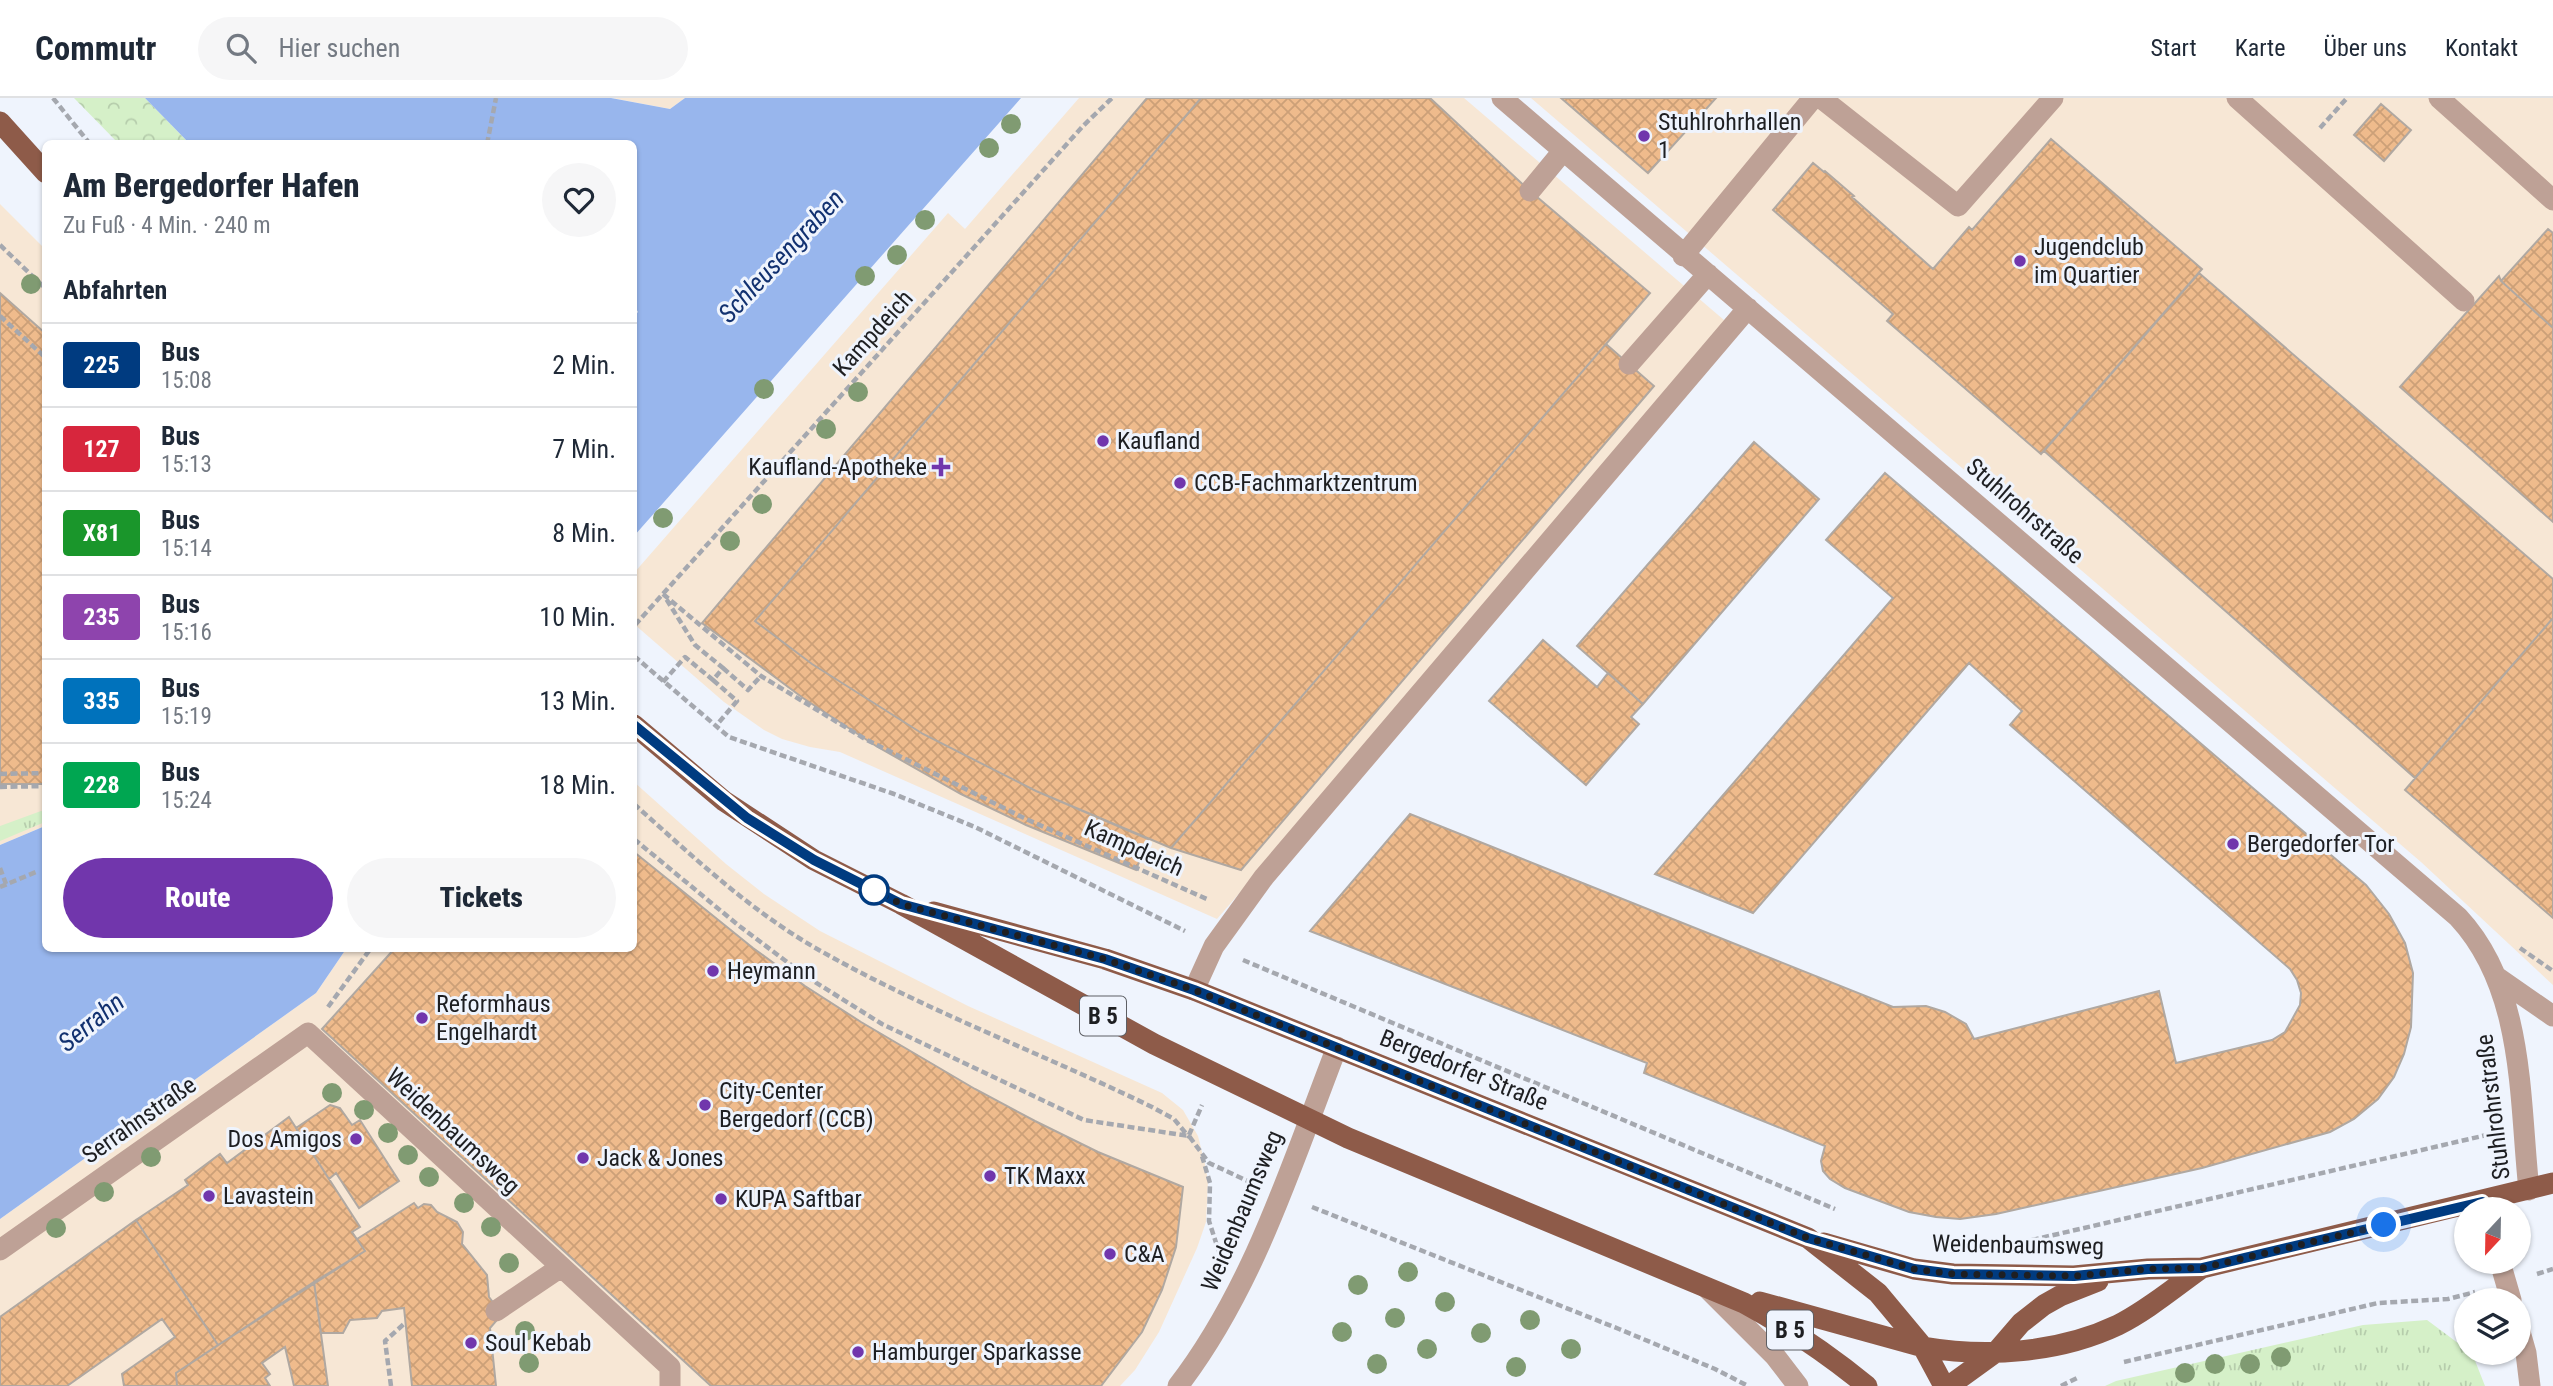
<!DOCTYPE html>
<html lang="de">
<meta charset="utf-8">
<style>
:root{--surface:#fff;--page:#f6f6f7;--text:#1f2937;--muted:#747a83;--line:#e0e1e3;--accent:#7136ac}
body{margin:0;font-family:"Roboto Condensed",sans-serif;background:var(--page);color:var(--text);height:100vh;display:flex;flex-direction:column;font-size:26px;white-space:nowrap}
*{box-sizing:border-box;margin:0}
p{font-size:23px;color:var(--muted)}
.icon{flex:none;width:38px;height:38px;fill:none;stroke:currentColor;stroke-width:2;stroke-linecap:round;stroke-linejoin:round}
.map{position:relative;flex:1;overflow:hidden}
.drawer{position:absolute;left:42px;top:42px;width:595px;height:812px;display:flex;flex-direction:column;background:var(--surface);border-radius:10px;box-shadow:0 2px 5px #0004}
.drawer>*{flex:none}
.badge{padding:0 14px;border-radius:5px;font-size:24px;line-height:46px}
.needle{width:46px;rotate:202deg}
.controls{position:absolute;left:2454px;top:1099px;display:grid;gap:14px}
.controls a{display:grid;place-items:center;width:77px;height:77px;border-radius:50%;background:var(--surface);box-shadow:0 2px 5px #0004;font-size:35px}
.you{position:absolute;width:35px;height:35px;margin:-18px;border:5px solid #fff;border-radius:50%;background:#1a73e8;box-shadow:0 0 0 10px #1a73e833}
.map>.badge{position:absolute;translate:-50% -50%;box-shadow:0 0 0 4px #fff}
h2{padding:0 21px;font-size:26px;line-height:63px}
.round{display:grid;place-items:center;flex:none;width:74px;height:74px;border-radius:37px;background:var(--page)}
.headline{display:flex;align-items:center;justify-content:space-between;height:119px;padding:0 21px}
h1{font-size:33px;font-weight:800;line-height:52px}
.cta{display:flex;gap:14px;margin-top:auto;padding:14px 21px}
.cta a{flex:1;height:80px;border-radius:42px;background:var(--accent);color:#fff;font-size:28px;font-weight:800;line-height:80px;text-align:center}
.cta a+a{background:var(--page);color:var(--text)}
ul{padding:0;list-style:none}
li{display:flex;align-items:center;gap:21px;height:84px;padding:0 21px;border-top:2px solid var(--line)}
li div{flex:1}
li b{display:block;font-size:26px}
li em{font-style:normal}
li .badge{min-width:77px;font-weight:700;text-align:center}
header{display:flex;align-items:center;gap:42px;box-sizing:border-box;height:98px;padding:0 35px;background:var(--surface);border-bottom:2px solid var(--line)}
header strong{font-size:33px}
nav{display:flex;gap:38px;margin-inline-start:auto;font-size:24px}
.search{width:490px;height:63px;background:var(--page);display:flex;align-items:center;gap:18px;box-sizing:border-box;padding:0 24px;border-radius:38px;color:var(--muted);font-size:26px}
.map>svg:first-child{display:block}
</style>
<header>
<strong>Commutr</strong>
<div class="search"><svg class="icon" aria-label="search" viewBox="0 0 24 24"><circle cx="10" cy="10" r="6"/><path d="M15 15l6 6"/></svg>Hier suchen</div>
<nav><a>Start</a><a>Karte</a><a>Über uns</a><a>Kontakt</a></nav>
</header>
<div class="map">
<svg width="2553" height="1288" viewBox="0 0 2553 1288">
<defs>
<pattern id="grass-tufts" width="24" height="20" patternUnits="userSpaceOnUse" patternTransform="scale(1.75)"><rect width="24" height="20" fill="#d5f0c8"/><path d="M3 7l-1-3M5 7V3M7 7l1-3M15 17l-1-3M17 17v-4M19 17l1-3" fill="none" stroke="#b6cdac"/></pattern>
<pattern id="park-crowns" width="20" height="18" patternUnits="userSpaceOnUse" patternTransform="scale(1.75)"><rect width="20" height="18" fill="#d5f0c8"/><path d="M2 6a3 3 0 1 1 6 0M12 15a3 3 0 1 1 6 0" fill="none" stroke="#b6cdac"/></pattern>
<pattern id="building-cross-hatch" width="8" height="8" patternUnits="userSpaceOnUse" patternTransform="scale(1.75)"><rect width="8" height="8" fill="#efbb8c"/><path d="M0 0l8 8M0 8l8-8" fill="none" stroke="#cca078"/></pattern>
</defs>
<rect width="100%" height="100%" fill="#eff4fd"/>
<!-- commercial -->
<path fill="#f7e7d5" d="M612 0H685L670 11Z
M1079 0H1464L1731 228 1217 821 840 654 810 649 782 641 764 632 724 604 634 526V475L948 115 965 131Z
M1531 0H2553V887L2421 764Z
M0 106 46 152 45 728 0 747Z
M634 684 726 766 764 796 820 833 968 908 1162 995 1183 1012 1198 1038 1205 1066 1208 1083 1206 1124 1197 1150 1159 1234 1135 1272 1120 1288H0V1121L316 895 346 851 634 850Z"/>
<!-- grass -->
<path fill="url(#grass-tufts)" d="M41 713 45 714V724L0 743V728Z
M2427 1222 2466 1251V1255H2472L2485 1288H2105L2116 1283 2363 1227Z"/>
<!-- park -->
<path fill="url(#park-crowns)" d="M74 0H145L189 45H118Z"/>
<!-- water -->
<path fill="#98b6ed" d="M145 0H611L670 11 685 0H1021L634 438V218L638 214 634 207V46L189 45Z
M45 728 46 850 346 851 316 895 0 1121V747Z"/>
<!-- building -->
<path fill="url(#building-cross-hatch)" stroke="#b0a8a1" stroke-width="2" d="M1147 0H1201L755 523 812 566 923 636 1036 693 1148 741 1136 772 1026 727 961 696 876 648 803 600 702 525Z
M1201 0H1430L1530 93 1650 195 1171 750 1036 693 923 636 812 566 755 523Z
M1561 0H1716L1648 75Z
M2381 6 2411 32 2384 63 2354 37Z
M2051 41 2202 171 2041 356 1887 223 1893 216 1773 112 1813 65 1824 74 1825 73 1854 98 1852 99 1933 171 1969 129 1972 132Z
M2548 131 2553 135V230L2501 183Z
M2199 175 2553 481V520L2415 680 2044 353Z
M2499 178 2501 183 2553 230V424L2400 289Z
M0 195 46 236V686H0Z
M1606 246 1654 288 1241 772 1171 750Z
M1754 344 1819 401 1643 606 1577 548Z
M1885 375 2366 787 2389 816 2405 845 2413 875 2411 929 2404 956 2394 979 2378 1001 2354 1021 2330 1034 2202 1070 1996 1116 1960 1121 1936 1119 1909 1114 1845 1090 1830 1081 1823 1073 1821 1063 1825 1048 1644 975 1647 965 1310 833 1410 716 1893 909 1926 908 1945 914 1966 926 1974 941 2159 893 2176 965 2272 942 2285 934 2300 907 2301 895 2297 882 2290 871 2010 627 2022 613 1969 565 1753 815 1655 776 1893 500 1826 442Z
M2553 520V820L2405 692Z
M1543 542 1597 589 1608 575 1643 606 1631 619 1639 626 1586 687 1489 603Z
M634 754 753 850 805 888 861 924 975 991 1035 1023 1098 1054 1183 1089 1176 1149 1162 1192 1142 1234 1101 1288H711L322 931 395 850H634Z
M330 1007 340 1010 352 1027 360 1022 399 1083 359 1110 336 1075 329 1081 296 1030Z
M289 1019 360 1129 352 1134 365 1153 218 1247 136 1122 188 1087 185 1082 220 1056 227 1065Z
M414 1105 418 1110 424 1106 431 1107 437 1114 457 1124 463 1134 462 1146 487 1177 489 1199 495 1207 497 1222 490 1230 496 1288H412L404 1210 382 1213 377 1220 350 1222 343 1235H321L314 1184 365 1153 357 1141Z
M136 1122 218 1247 176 1275 177 1288H124L122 1276 175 1239 162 1221 67 1288H0V1219Z
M314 1184 328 1288H294L285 1249 262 1265 270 1276 265 1280 270 1288H177L176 1275Z"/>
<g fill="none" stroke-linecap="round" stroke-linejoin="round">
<!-- path -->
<path stroke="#a5a8af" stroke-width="4.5" stroke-dasharray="7 3.5" stroke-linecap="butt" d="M53 0 90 46
M2320 30 2347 0
M487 46 496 0
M0 147 46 191
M0 218 46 260
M663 496 761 578 865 641 1026 721 1209 802
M635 527 1083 28 1112 0
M634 558 729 639 894 696 975 729 1185 833
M723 570 748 592 761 578
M713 582 737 603 715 629
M663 584 685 559 713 582 723 570 695 547 665 499
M0 676 46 675
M0 689 46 688
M634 706C690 756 746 809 812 848 921 911 1039 954 1152 1009L1174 1021 1189 1039
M634 741 738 827 807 879 882 926 1084 1022 1189 1038 1209 1065 1252 1085
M0 770 6 786
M0 789 36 774
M2520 850 2553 873
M1243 862 1835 1111
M328 909 371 850
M1189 1037 1202 1007
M1202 1058 1210 1085 1209 1123 1219 1154
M1312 1109 1619 1231 1715 1271 1748 1288
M2032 1142 2491 1036
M2537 1176 2553 1171
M2124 1264 2378 1205 2448 1201 2475 1194
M391 1288 385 1243 405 1225
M2061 1288 2079 1279"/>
<!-- minor -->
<path stroke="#bea196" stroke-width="21" d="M1502 0 2458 819C2525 891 2519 1000 2529 1092
M1821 0 1958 108 2053 0
M2237 0 2464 203
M2439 0 2553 102
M1530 93 1563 53
M1683 158 1813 0
M1629 266 1708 176
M2498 880 2553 918
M1194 892 1214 848 1264 779 1748 210
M0 1152 308 935 670 1269V1288
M2500 1164 2511 1202
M1707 1190 1775 1258 1798 1288
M496 1213 561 1169
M2518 1227 2526 1255 2530 1288
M1178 1288C1254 1189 1292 1065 1337 949"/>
<!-- major -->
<path stroke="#8e5b49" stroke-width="21" d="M0 24 46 75
M634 627 724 703 814 762 901 806 1154 946 1348 1040 1744 1205C1788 1229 1828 1256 1867 1288
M934 814 1105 861 1194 892 1808 1140 1878 1195 1923 1249 1944 1288
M1824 1145 1914 1171 1953 1176 2074 1178 2148 1171 2202 1170 2553 1085
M1760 1204 1923 1249C1987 1260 2059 1255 2118 1227 2148 1212 2175 1189 2202 1170
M1949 1288 1996 1254 2021 1225 2044 1207 2060 1198 2098 1183"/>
</g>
<!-- trees -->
<g fill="#809b72">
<circle cx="1011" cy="26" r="10"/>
<circle cx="989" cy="50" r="10"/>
<circle cx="925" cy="122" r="10"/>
<circle cx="897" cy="157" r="10"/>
<circle cx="865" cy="178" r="10"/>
<circle cx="31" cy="186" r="10"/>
<circle cx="764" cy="291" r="10"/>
<circle cx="858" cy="294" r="10"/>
<circle cx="826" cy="331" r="10"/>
<circle cx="794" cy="369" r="10"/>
<circle cx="762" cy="406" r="10"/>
<circle cx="663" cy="420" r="10"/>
<circle cx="730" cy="443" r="10"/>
<circle cx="332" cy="995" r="10"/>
<circle cx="364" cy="1012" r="10"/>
<circle cx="388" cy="1035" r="10"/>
<circle cx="408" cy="1057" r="10"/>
<circle cx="151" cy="1059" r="10"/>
<circle cx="429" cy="1079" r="10"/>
<circle cx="104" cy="1094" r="10"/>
<circle cx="464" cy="1105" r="10"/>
<circle cx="491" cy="1129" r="10"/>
<circle cx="56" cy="1130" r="10"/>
<circle cx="509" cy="1165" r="10"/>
<circle cx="1408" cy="1174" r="10"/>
<circle cx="1358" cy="1187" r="10"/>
<circle cx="1445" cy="1204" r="10"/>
<circle cx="1395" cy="1220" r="10"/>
<circle cx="1530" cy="1222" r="10"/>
<circle cx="525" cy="1233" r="10"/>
<circle cx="1342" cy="1234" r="10"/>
<circle cx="1481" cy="1235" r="10"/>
<circle cx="1427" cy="1251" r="10"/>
<circle cx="1571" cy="1251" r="10"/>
<circle cx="2281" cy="1259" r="10"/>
<circle cx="529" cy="1265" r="10"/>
<circle cx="1377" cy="1266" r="10"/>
<circle cx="2215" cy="1266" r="10"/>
<circle cx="2250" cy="1266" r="10"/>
<circle cx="1516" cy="1269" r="10"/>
<circle cx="2185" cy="1275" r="10"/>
</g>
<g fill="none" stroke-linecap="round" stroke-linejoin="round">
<defs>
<path id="line" d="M634 627 747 720 814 762 901 806 1105 861 1194 892 1808 1140 1914 1171 1953 1176 2074 1178 2148 1171 2202 1170 2482 1104 2485 1111"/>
</defs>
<!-- line casing -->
<use href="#line" stroke="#fff" stroke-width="16"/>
<!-- line -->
<use href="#line" stroke="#003b80" stroke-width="10"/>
<!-- walk -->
<path stroke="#1e1f22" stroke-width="7" stroke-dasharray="0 12.6" d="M874 792 901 806 1105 861 1194 892 1808 1140 1914 1171 1953 1176 2074 1178 2148 1171 2202 1170 2384 1127"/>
</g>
<!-- markers -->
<g fill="#7136ac" stroke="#eff4fd" stroke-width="2.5">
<circle cx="1644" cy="38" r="7"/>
<circle cx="2020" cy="163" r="7"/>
<circle cx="1103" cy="343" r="7"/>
<path d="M937.5 358.5h7v7h7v7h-7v7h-7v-7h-7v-7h7z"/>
<circle cx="1180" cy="385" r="7"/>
<circle cx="2233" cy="746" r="7"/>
<circle cx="713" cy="873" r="7"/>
<circle cx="422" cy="920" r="7"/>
<circle cx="705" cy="1007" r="7"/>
<circle cx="356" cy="1041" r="7"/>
<circle cx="583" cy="1060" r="7"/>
<circle cx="990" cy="1078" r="7"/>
<circle cx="209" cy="1098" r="7"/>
<circle cx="721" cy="1101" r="7"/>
<circle cx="1110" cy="1156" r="7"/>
<circle cx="471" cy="1245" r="7"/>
<circle cx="858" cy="1254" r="7"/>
</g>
<circle fill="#fff" stroke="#003b80" stroke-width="3.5" cx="874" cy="792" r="14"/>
<g text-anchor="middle" stroke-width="6" stroke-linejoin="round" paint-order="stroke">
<!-- shield labels -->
<g fill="#eff4fd" stroke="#5d5f64" stroke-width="2">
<rect x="1080" y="898.5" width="46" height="39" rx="5"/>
<rect x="1767" y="1212.5" width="46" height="39" rx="5"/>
</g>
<g font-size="23" font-weight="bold" fill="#1e1f22">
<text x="1103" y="926">B 5</text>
<text x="1790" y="1240">B 5</text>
</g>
<!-- poi labels -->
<g font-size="24" fill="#1e1f22" stroke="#eff4fd" text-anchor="start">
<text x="1658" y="32">Stuhlrohrhallen<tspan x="1658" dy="28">1</tspan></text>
<text x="2034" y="157">Jugendclub<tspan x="2034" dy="28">im Quartier</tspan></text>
<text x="1117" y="351">Kaufland</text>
<text x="927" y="377" text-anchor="end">Kaufland-Apotheke</text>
<text x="1194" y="393">CCB-Fachmarktzentrum</text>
<text x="2247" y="754">Bergedorfer Tor</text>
<text x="727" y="881">Heymann</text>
<text x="436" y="914">Reformhaus<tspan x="436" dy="28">Engelhardt</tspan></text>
<text x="719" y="1001">City-Center<tspan x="719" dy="28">Bergedorf (CCB)</tspan></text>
<text x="342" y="1049" text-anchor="end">Dos Amigos</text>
<text x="597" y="1068">Jack &amp; Jones</text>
<text x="1004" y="1086">TK Maxx</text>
<text x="223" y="1106">Lavastein</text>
<text x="735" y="1109">KUPA Saftbar</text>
<text x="1124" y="1164">C&amp;A</text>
<text x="485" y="1253">Soul Kebab</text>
<text x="872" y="1262">Hamburger Sparkasse</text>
</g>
<!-- street labels -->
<g font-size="24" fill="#1e1f22" stroke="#eff4fd">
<text transform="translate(873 235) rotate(-48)" y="8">Kampdeich</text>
<text transform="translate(2025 413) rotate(41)" y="8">Stuhlrohrstraße</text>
<text transform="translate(1134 750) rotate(24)" y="8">Kampdeich</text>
<text transform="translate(1464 972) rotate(22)" y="8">Bergedorfer Straße</text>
<text transform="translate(2493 1009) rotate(-97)" y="8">Stuhlrohrstraße</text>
<text transform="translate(139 1022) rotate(-35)" y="8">Serrahnstraße</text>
<text transform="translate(453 1033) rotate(43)" y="8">Weidenbaumsweg</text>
<text transform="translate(1242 1113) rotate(-67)" y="8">Weidenbaumsweg</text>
<text transform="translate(2018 1147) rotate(1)" y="8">Weidenbaumsweg</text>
</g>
<!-- water labels -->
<g font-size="26" font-style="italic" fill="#123170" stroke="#eff4fd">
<text transform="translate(781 158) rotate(-47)" y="9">Schleusengraben</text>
<text transform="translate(91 924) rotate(-39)" y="9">Serrahn</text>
</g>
</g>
</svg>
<div class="controls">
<a><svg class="needle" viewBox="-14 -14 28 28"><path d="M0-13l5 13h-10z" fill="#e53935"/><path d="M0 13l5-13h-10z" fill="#747a83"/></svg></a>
<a><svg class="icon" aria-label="layers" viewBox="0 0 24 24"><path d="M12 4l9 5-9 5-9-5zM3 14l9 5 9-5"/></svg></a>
</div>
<div class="you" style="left:2384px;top:1127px"></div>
<section class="drawer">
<div class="headline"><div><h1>Am Bergedorfer Hafen</h1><p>Zu Fuß · 4 Min. · 240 m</p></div><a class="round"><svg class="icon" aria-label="heart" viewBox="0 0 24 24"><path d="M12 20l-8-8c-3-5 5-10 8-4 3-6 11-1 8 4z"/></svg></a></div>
<h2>Abfahrten</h2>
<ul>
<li><span class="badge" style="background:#003b80;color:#fff">225</span><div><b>Bus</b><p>15:08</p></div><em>2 Min.</em></li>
<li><span class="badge" style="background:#d7263d;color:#fff">127</span><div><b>Bus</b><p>15:13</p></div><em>7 Min.</em></li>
<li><span class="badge" style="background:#1a962b;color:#fff">X81</span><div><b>Bus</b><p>15:14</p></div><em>8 Min.</em></li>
<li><span class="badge" style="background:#8e44ad;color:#fff">235</span><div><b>Bus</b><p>15:16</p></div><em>10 Min.</em></li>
<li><span class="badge" style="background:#0072bc;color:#fff">335</span><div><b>Bus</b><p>15:19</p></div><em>13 Min.</em></li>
<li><span class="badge" style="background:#00a651;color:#fff">228</span><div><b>Bus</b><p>15:24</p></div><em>18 Min.</em></li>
</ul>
<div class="cta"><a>Route</a><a>Tickets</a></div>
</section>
</div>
